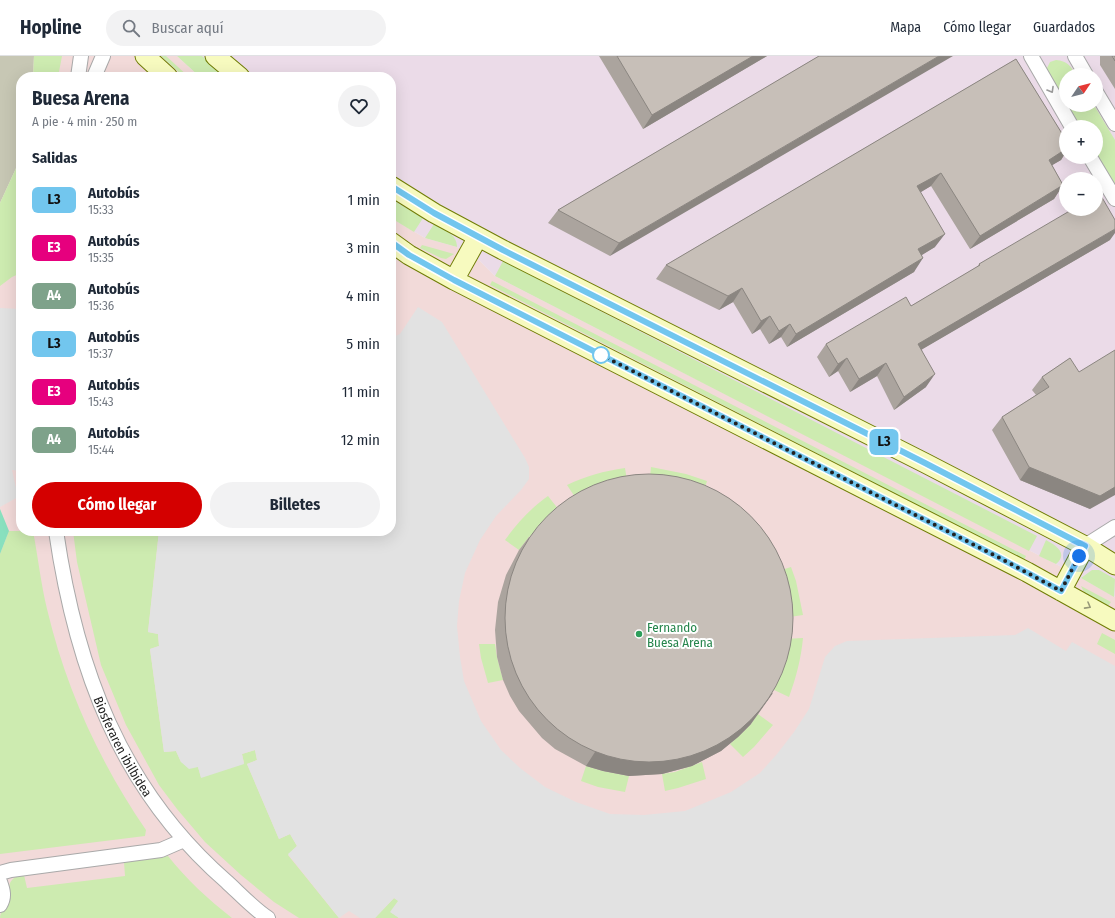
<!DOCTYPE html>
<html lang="es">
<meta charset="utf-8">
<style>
:root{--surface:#fff;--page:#f2f2f3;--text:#1f2937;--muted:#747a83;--line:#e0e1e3;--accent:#d40000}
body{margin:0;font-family:"Fira Sans Condensed",sans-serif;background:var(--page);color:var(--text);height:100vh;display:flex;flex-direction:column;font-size:15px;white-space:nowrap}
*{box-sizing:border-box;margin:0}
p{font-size:13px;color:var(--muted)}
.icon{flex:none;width:22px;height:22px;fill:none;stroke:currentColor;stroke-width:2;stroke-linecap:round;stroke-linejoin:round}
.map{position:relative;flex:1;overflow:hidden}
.panel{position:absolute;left:16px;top:16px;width:380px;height:464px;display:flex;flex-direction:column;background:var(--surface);border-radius:16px;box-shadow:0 4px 16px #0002}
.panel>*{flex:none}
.badge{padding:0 8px;border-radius:6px;font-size:14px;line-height:26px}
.needle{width:26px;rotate:55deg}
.controls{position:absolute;left:1059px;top:12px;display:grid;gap:8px}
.controls a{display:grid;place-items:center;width:44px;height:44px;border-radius:50%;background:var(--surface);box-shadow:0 4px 16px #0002;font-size:20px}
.you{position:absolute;width:20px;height:20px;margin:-10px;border:3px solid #fff;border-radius:50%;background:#1a73e8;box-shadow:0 0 0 6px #1a73e833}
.map>.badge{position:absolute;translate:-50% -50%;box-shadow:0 0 0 2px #fff}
h2{padding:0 16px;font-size:15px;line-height:36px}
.round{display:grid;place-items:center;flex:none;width:42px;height:42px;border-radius:21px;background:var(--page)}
.headline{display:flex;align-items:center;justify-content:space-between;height:68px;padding:0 16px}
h1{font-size:19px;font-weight:700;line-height:30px}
.action{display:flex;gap:8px;margin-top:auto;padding:8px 16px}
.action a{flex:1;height:46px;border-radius:24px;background:var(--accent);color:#fff;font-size:16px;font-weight:700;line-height:46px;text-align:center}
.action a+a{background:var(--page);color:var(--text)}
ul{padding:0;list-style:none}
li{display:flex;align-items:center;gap:12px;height:48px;padding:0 16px}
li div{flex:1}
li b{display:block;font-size:15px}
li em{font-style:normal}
li .badge{min-width:44px;font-weight:700;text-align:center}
header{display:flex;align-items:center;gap:24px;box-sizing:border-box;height:56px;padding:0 20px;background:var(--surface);border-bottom:1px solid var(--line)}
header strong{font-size:19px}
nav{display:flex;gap:22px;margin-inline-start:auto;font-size:14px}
.search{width:280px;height:36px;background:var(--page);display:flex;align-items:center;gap:10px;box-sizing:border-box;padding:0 14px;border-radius:22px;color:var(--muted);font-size:15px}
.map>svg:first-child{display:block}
</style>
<header>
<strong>Hopline</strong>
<div class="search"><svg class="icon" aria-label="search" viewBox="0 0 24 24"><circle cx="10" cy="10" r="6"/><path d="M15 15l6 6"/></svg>Buscar aquí</div>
<nav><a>Mapa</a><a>Cómo llegar</a><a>Guardados</a></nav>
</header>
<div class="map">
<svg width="1115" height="862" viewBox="0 0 1115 862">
<rect width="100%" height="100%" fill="#f2efe9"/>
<!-- commercial -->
<path fill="#f2dad9" d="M34 0H177L200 21H33Z
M21 96V475H391V162L425 182 457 191 480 205 495 220 1056 508 1115 541V862H0V147L17 110Z"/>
<!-- industrial -->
<path fill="#ebdbe8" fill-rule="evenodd" d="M177 0H1115V541L1056 508 495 220 480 205 457 191 425 182 391 162V21H200ZM1066 19H1096V49H1066ZM1066 71H1096V101H1066ZM1066 123H1096V153H1066Z"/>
<!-- construction -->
<path fill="#c7c7b4" d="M0 0H34L33 21H21V96L17 110 0 147Z"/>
<!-- grass -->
<path fill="#cdebb0" d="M34 0H62L58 21H33Z
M161 0H166L189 21H184Z
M177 0H202L225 21H200Z
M1056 4C1067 5 1071 10 1076 19H1066V49H1094L1115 84V132L1096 100V71H1079L1049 20 1046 14 1050 6Z
M21 96V217L12 221 0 230V147L17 110Z
M391 143 423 162 414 176 391 162Z
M434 168C444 174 457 178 457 191L425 182Z
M422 189 454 198 446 203 441 202 420 192Z
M503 205 1037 480 1029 495 495 220Z
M492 225 1026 500 1024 504 490 229Z
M651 411 686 418 707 425 701 444 649 431Z
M625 412 628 431 577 444 567 429C586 420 604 415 625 412Z
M548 440 559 454 529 481 519 494 505 484C517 467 531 452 548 440Z
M9 475H33C38 501 41 528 47 553 66 633 100 707 146 774L145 780 0 798V498Z
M73 475H159L148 576 158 578 159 590 150 593 164 696 176 695 181 706 198 711 201 721 244 707 242 698 255 694 257 704 247 708 279 783 290 778 297 790 288 799 339 862H299L274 846 241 819 205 786 177 753 159 729 126 669 101 609 77 506Z
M1046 484C1055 489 1069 497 1056 508L1039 500Z
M791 511 796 525 803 559 783 562 772 517Z
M1092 514H1099L1115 523 1114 541 1081 522Z
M1081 530 1111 546 1108 550 1084 536Z
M1102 577 1115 584V598L1097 588Z
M803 582C801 603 796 622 789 641L772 633 784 583Z
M479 588H495L497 601 503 624 488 627 481 602Z
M758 658 773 669 754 691 743 701 730 688 751 668Z
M702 706 706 723 678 732 665 735 662 718 675 716Z
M586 710 603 715 629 720 625 736 598 731 581 725Z
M168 800C186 823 209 844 232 862H0C0 855 7 849 9 842 11 836 7 829 12 824 15 820 19 820 24 819L27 832 125 820 124 806Z
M394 842 399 845 391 856 399 862H375Z"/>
<!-- pitch -->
<path fill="#88e0be" d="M0 453 9 475 0 498Z"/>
<!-- parking -->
<path fill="#e2e2e2" d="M418 251 442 266 525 402 529 411V423L521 434 496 460 480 484 465 517 459 545 457 570 460 601 464 625 481 665 501 694 520 712 545 731 576 746 610 758 644 759 685 755 731 736 760 717 777 698 794 676 809 653 825 601 835 590 847 585 1015 579 1028 572 1066 595 1072 586 1115 610V862H399L390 856 398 845 394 842 375 862H360L349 855 339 862 288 798 297 790 290 778 279 783 247 708 257 704 255 694 242 698 244 708 201 722 198 711 189 713 181 706 176 695 164 696 150 593 159 590 158 578 148 576 159 475H391V282L400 278Z
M0 252 21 253V415L12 414 18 441 0 451Z"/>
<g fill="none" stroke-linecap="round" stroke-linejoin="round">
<defs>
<g id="street">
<path d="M1031 0 1072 71"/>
<path d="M1075 0 1086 19"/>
<path d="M78 21 81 0"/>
<path d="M94 21 103 0"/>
<path d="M1096 36 1115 68"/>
<path d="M1090 101 1115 143"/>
<path id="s1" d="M56 475C76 612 120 733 227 826 239 837 255 854 268 862"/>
<path d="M1085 490 1115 471"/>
<path d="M0 817 11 814 161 794 184 784"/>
<path d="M0 826C3 834 5 841 0 849"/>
</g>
<path id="secondary" d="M145 0 168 21
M215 0 240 21
M391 130 434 157 503 194 925 407 1085 490 1115 509
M391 186 409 199 454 224 1027 516 1115 565
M454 224 478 181
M1061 535 1085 490"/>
</defs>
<!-- street casing -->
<use href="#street" stroke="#a9a9a9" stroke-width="16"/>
<!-- secondary casing -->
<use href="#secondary" stroke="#707d05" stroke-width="21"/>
<!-- street -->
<use href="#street" stroke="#fff" stroke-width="14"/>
<!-- secondary -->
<use href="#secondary" stroke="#f7fabf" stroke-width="19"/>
</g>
<!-- wall -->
<path fill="#aba49e" d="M599 0H767L643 73Z
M819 0 610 200 548 167 558 154Z
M1100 0H1115V33L1100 9Z
M1016 3 1066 84V96L1061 104 1052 109 1063 129 1054 143 970 193 931 130 920 136 935 191 921 199 914 216 787 291 781 281 769 288 760 273 752 278 733 246 719 254 656 223 666 209Z
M1110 184 922 293 926 331 894 354 877 320 850 336 838 315 829 321 817 301 826 288 911 250 977 211 979 208Z
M1070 302 1090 453 1020 424 992 374 1002 361 1036 339 1032 334 1042 321Z
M529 481 751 668 738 681 721 695 692 710 662 718 629 720 603 715 586 710 555 693 542 682 519 655 510 640 503 624 497 601 495 574 498 546 506 519 519 494Z"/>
<!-- shaded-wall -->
<path fill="#8b8681" d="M753 0H767L643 73 652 59Z
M939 0H953L610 200 619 187Z
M1066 93V96L1061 104 1039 117 1049 104Z
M941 117 931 130 908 144 917 130Z
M1063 129 1054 143 970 193 980 180Z
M1115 173V177L1110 184 909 301 918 288Z
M945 178 935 191 909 207 918 193Z
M923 202 914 216 787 291 796 278Z
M742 232 733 246 719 254 728 240Z
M770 260 760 273 752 278 761 265Z
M790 268 781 281 769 288 779 275Z
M847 302 838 315 829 321 838 308Z
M886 307 877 320 850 336 859 323Z
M935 318 926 331 894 354 904 341Z
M1029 411 1115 431V439L1090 453 1020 424Z
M773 637 751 668 738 681 721 695 692 710 662 718 629 720 603 715 586 710 595 696Z"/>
<!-- building -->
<path fill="#c7bfb8" stroke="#8b8681" d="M617 0H753L652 59Z
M819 0H939L619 187 558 154Z
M1112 0H1115V5Z
M1016 3 1066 84V93L1049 104 1063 129 980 180 941 117 917 130 945 178 918 193 923 202 796 278 790 268 779 275 770 260 761 265 742 232 728 240 666 209Z
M1100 138 1115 164V173L918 288 935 318 904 341 886 307 859 323 847 302 838 308 826 288 906 241 911 250 980 209 979 208 1073 153H1096V140Z
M1115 294V431L1100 440 1029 411 1002 361 1049 331 1042 321 1070 302 1079 316Z
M505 562a144 144 0 1 1 288 0a144 144 0 1 1-288 0Z"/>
<!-- one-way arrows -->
<defs><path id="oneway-chevron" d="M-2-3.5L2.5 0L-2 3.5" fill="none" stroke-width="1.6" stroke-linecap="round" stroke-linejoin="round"/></defs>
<use stroke="#9c9c9c" href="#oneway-chevron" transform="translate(1051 34) rotate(60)"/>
<use stroke="#979978" href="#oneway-chevron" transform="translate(1088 550) rotate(29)"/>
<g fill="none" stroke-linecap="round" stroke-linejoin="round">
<defs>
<path id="line" d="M391 130 434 157 503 194 925 407 1085 490 1061 535 998 501 454 224 409 199 391 186"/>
</defs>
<!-- line casing -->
<use href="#line" stroke="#fff" stroke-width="9"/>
<!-- line -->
<use href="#line" stroke="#72c6ee" stroke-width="6"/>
<!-- walk -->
<path stroke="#222" stroke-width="4" stroke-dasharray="0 7.2" d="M601 299 998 501 1061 535 1079 500"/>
</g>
<!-- markers -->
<circle fill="#fff" stroke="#72c6ee" stroke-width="2" cx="601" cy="299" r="8"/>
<circle fill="#2e9e5b" stroke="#fff" stroke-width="1.5" cx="639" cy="578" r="4"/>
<g text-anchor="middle" stroke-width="4" stroke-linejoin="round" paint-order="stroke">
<!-- leisure labels -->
<g font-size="13" fill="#27864d" stroke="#fff" text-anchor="start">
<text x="647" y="576">Fernando<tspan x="647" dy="15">Buesa Arena</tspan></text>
</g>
<!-- street labels -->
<g font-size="13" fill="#222" stroke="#fff">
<text dy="5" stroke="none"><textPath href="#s1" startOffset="227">Biosferaren ibilbidea</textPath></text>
</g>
</g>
</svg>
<div class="controls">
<a><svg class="needle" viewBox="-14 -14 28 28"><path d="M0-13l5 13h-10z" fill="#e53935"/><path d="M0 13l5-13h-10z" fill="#747a83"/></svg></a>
<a>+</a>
<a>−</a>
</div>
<div class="you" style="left:1079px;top:500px"></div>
<b class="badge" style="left:884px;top:386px;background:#72c6ee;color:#111">L3</b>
<section class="panel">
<div class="headline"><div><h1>Buesa Arena</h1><p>A pie · 4 min · 250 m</p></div><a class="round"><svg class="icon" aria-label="heart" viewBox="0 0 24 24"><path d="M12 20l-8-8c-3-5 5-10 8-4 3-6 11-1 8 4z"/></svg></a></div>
<h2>Salidas</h2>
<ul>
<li><span class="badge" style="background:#72c6ee;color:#111">L3</span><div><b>Autobús</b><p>15:33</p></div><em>1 min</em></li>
<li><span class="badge" style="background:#e6007e;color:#fff">E3</span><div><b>Autobús</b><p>15:35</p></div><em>3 min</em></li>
<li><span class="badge" style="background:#7ea28a;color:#fff">A4</span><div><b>Autobús</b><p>15:36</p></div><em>4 min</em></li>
<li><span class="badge" style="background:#72c6ee;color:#111">L3</span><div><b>Autobús</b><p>15:37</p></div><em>5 min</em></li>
<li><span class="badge" style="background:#e6007e;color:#fff">E3</span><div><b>Autobús</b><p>15:43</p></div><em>11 min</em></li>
<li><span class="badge" style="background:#7ea28a;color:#fff">A4</span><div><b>Autobús</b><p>15:44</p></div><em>12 min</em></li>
</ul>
<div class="action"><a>Cómo llegar</a><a>Billetes</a></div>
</section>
</div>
